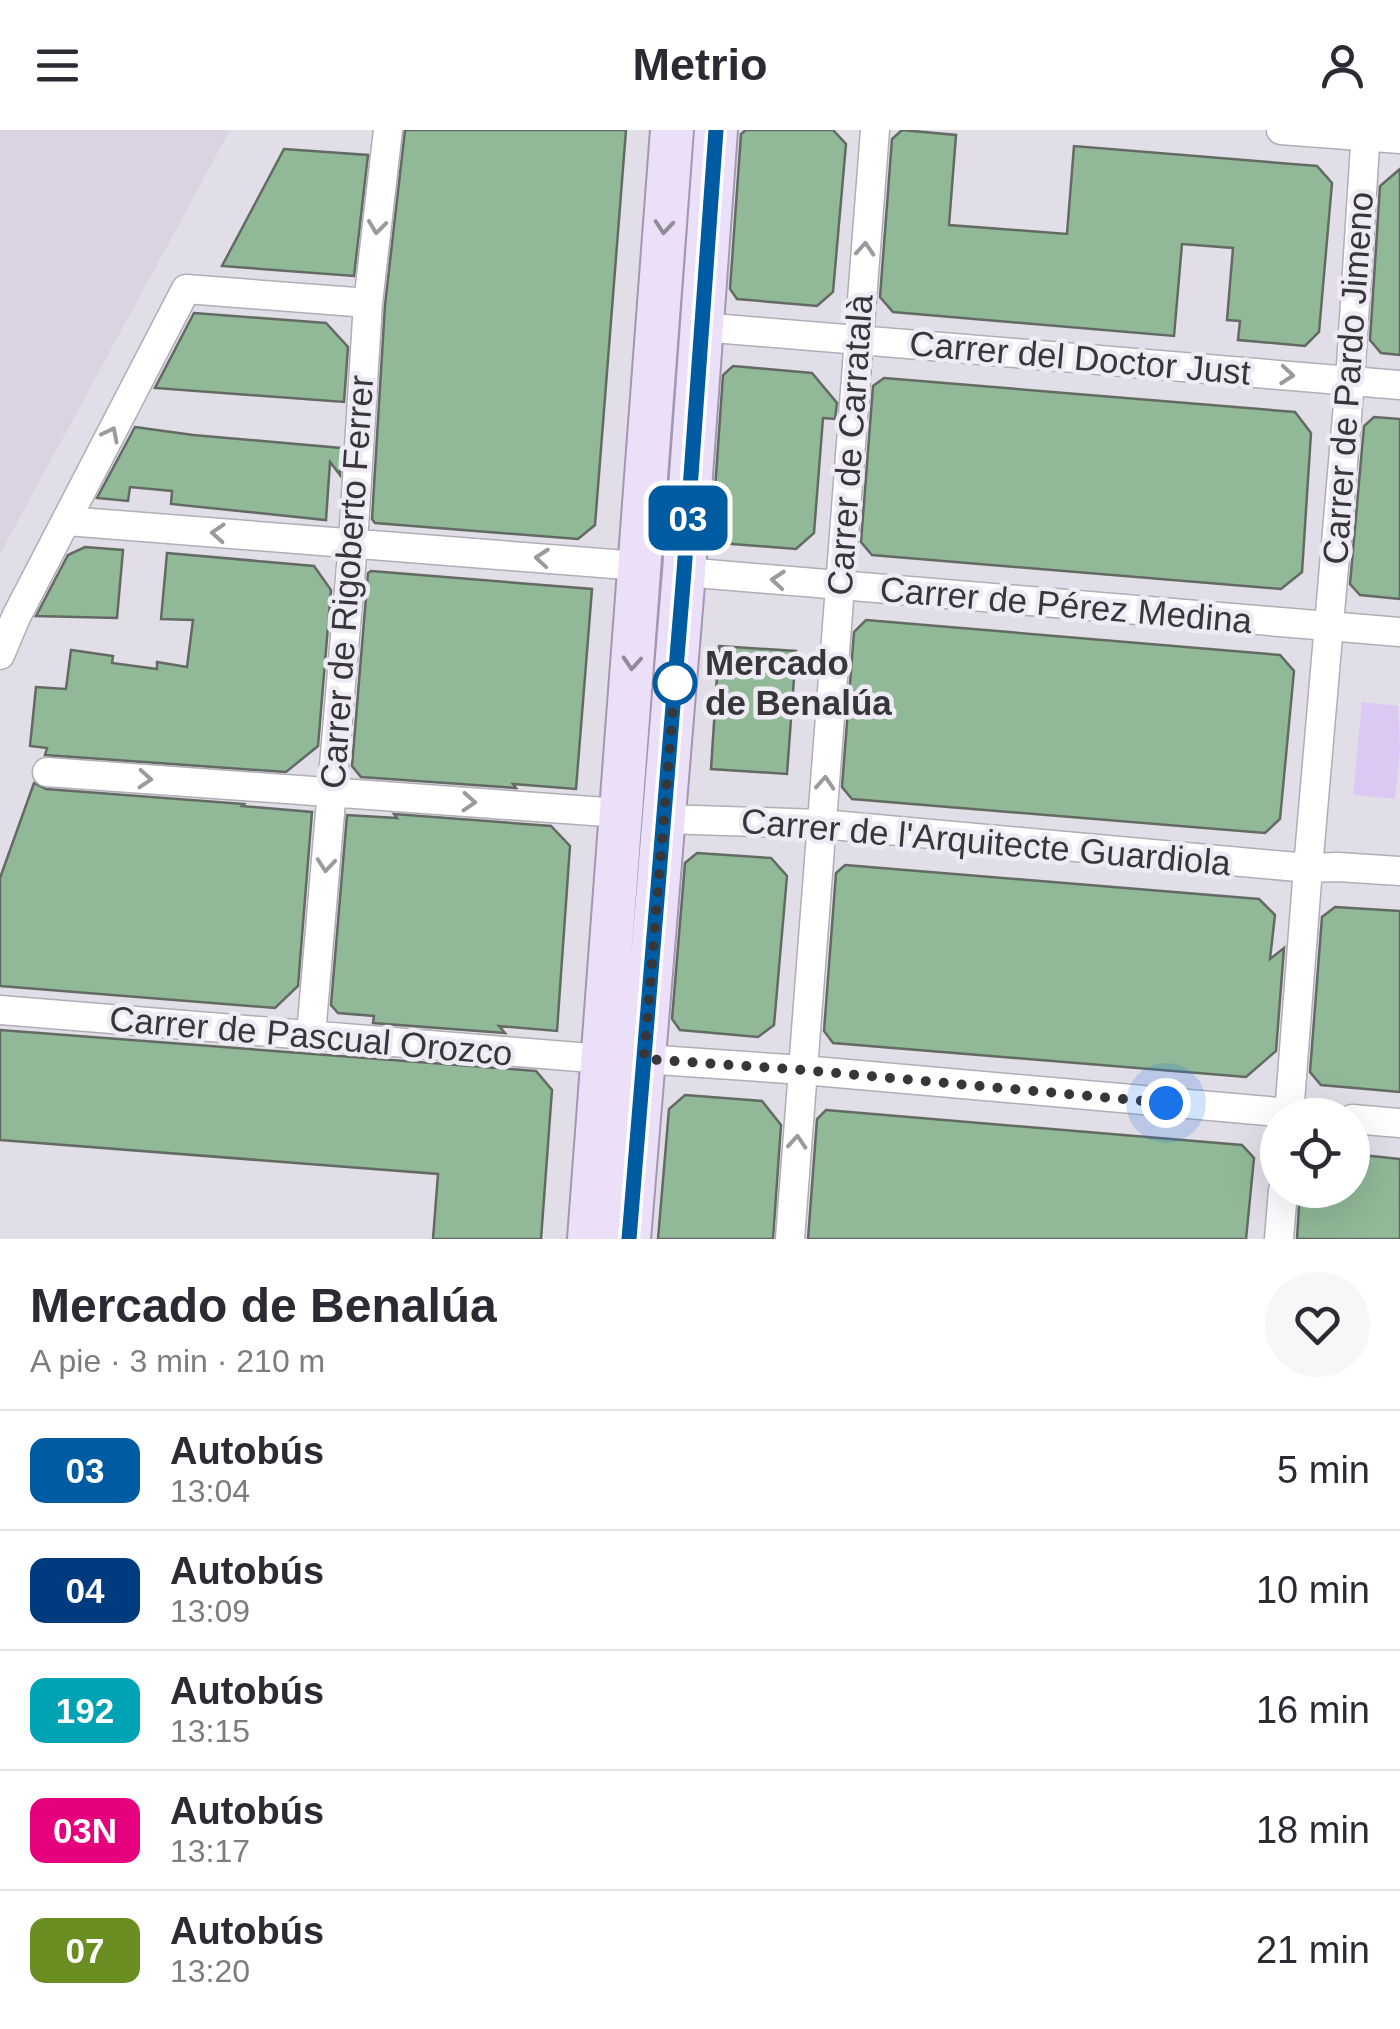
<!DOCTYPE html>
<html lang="es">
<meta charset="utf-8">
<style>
:root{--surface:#fff;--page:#f7f7f7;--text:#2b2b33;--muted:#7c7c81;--line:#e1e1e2}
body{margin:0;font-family:Helvetica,sans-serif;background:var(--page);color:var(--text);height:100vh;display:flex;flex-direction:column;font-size:38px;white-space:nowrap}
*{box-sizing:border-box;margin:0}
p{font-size:32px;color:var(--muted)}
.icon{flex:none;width:55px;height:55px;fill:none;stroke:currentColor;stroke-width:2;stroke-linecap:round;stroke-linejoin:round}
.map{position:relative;height:1109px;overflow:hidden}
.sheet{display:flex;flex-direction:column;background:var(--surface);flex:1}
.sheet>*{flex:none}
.badge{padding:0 20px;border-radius:15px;font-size:35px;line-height:65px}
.fabs{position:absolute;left:1260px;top:968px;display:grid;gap:20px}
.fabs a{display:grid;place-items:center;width:110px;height:110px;border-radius:50%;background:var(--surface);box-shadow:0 10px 40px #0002;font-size:50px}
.you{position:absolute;width:50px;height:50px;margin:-25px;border:8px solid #fff;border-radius:50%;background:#1a73e8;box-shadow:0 0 0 15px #1a73e833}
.map>.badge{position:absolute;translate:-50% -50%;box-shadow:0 0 0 5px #fff}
.round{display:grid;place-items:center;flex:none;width:105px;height:105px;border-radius:52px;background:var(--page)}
.headline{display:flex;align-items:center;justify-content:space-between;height:170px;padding:0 30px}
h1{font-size:48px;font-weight:600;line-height:75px}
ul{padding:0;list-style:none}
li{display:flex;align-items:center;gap:30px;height:120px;padding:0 30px;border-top:2px solid var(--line)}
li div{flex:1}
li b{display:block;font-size:38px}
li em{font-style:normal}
li .badge{min-width:110px;font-weight:700;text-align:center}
header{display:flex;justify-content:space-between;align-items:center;height:130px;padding:0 30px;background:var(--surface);font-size:45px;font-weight:600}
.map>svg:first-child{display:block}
</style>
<header><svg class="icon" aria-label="menu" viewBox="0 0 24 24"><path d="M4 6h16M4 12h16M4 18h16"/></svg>Metrio<svg class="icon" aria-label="person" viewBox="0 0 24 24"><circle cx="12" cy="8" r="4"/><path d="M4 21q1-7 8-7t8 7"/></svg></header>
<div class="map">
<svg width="1400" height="1109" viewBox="0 0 1400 1109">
<rect width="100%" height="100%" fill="#e2dee7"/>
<!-- built -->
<path fill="#dad3e3" d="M0 0H230L0 424Z"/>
<!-- green -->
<path fill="#dcc9f3" d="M1362 572 1398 576 1400 619 1395 669 1353 665Z"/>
<!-- building -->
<path fill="#91b998" stroke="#636a64" stroke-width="2.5" d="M405 0H626L595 395 578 409 375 393 372 389 385 175Z
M746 0H833L846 14 833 162 817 176 737 169 730 159 741 4Z
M902 0 956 5 949 95 1067 104 1074 16 1317 36 1332 53 1319 202 1305 216 1238 210 1240 191 1227 190 1233 118 1182 114 1174 206 893 182 880 167 892 9Z
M284 19 368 25 354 146 222 136Z
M1400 39V225L1381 223 1370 210 1380 56Z
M194 183 326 193 348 217 344 272 155 258Z
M733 236 812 243 837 273 835 289 823 288 814 403 796 419 720 413 712 402 723 245Z
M884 248 1295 282 1311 303 1302 442 1281 459 872 425 861 412 873 256Z
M1374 287 1400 289V469L1360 465 1350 454 1364 296Z
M135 297 193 305 341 318 340 345 330 332 326 390 171 374 172 361 130 357 128 371 97 368Z
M85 417 123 420 117 488 36 486 68 425Z
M167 423 314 436 331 460 318 616 286 642 45 625 47 618 30 616 36 557 66 559 71 520 113 526 112 533 157 539V532L187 537 193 490 161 489Z
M371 441 592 459 576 659 513 654 516 658 361 647 352 636 368 443Z
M866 490 1280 525 1294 541 1280 689 1265 703 852 669 842 657 854 502Z
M719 516 796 521 787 644 711 639Z
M34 653 46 659 244 674 242 676 312 682 298 856 275 878 0 856V748Z
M394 684 551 696 570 716 557 901 499 896 505 903 373 893 374 886 338 883 331 875 347 685 397 688Z
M697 723 771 728 787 746 774 895 758 907 680 900 672 889 685 733Z
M845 735 1259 769 1275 785 1270 829 1284 818 1276 921 1246 947 833 913 824 901 836 743Z
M1335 777 1400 781V962L1321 955 1310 942 1322 787Z
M0 900 536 941 552 960 541 1109H433L438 1044 0 1010Z
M685 965 762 971 781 995 773 1109H658L669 979Z
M826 980 1242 1015 1254 1028 1246 1109H808L817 989Z
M1352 1024 1400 1029V1109H1297L1300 1060H1352Z"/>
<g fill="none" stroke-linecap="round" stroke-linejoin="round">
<defs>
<path id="minor" d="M1281 0 1400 9
M701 197 1400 255
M67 391 639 436
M684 442 1400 502
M0 525 16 487 186 159 368 173
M47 642 620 683
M664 689 821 694 1308 738 1338 737 1400 741
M0 880 615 930
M311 905 353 413 368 173 388 0
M643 929 803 940 1313 985
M1289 985 1308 738 1350 251 1366 0
M1352 989 1400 993
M790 1109 875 0
M1279 1109 1283 1060"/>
<path id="primary" d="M589 1109 672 0
M629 1109 684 442 716 0"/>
</defs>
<!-- minor casing -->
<use href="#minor" stroke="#b1adb5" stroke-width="31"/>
<!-- primary casing -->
<use href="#primary" stroke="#a397b1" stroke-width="46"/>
<!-- minor -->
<use href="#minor" stroke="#fff" stroke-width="28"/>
<!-- primary -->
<use href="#primary" stroke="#ebe0f7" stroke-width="42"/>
</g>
<!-- one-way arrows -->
<defs><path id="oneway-chevron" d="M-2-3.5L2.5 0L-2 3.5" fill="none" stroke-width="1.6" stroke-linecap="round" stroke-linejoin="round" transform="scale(2.5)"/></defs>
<g stroke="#9b9a9c">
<use href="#oneway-chevron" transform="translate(377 97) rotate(97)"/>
<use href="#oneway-chevron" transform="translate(865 119) rotate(-86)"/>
<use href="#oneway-chevron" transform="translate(1287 245) rotate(5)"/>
<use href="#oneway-chevron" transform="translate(111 304) rotate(-63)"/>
<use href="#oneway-chevron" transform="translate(218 403) rotate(-176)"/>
<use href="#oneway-chevron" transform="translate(542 428) rotate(-175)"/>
<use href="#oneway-chevron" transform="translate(778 450) rotate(-175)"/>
<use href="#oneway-chevron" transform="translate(145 649) rotate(4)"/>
<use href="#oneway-chevron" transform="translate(825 653) rotate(-86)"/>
<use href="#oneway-chevron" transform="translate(469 672) rotate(4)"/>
<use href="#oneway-chevron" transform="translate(326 735) rotate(95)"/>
<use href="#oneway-chevron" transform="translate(797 1012) rotate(-86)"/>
</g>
<g stroke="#918b98">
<use href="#oneway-chevron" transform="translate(664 97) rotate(95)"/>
<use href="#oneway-chevron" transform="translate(632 533) rotate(94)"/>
</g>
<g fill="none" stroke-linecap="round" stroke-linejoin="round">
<defs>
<path id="line" d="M629 1109 684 442 716 0"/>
</defs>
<!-- line casing -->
<use href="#line" stroke="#fff" stroke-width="22"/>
<!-- line -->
<use href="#line" stroke="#005ca2" stroke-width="15"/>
<!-- walk -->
<path stroke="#373639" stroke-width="10" stroke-dasharray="0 18" d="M675 553 676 541 644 929 803 940 1166 973"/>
</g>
<!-- markers -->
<circle fill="#fff" stroke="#005ca2" stroke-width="5" cx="675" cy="553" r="20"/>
<g text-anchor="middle" stroke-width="9" stroke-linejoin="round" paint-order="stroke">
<!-- street labels -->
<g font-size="35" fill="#373639" stroke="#efebf4">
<text transform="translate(1080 228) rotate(5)" y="12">Carrer del Doctor Just</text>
<text transform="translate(1348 248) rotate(-86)" y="12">Carrer de Pardo Jimeno</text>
<text transform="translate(850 315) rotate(-86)" y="12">Carrer de Carratalà</text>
<text transform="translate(347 452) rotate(-86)" y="12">Carrer de Rigoberto Ferrer</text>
<text transform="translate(1066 475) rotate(5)" y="12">Carrer de Pérez Medina</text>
<text transform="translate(986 712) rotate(5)" y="12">Carrer de l'Arquitecte Guardiola</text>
<text transform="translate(311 906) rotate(5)" y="12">Carrer de Pascual Orozco</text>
</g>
<!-- stop labels -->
<g font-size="35" font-weight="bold" fill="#373639" stroke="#efebf4" text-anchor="start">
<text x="705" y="545">Mercado<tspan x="705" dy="40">de Benalúa</tspan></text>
</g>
</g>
</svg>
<div class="fabs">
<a><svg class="icon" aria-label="locate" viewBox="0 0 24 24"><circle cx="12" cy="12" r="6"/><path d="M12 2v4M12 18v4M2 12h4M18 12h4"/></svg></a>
</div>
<div class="you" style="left:1166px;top:973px"></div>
<b class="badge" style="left:688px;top:388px;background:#005ca2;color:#fff">03</b>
</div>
<section class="sheet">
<div class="headline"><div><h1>Mercado de Benalúa</h1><p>A pie · 3 min · 210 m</p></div><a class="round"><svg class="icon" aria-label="heart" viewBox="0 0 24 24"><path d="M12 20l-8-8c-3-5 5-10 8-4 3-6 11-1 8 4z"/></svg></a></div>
<ul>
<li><span class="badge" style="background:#005ca2;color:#fff">03</span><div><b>Autobús</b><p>13:04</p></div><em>5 min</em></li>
<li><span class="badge" style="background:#003b80;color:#fff">04</span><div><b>Autobús</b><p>13:09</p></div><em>10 min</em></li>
<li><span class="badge" style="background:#00a3b4;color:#fff">192</span><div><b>Autobús</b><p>13:15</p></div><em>16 min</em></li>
<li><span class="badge" style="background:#e6007e;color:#fff">03N</span><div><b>Autobús</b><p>13:17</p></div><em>18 min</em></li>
<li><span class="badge" style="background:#6b8e23;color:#fff">07</span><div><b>Autobús</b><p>13:20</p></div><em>21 min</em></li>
</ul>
</section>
